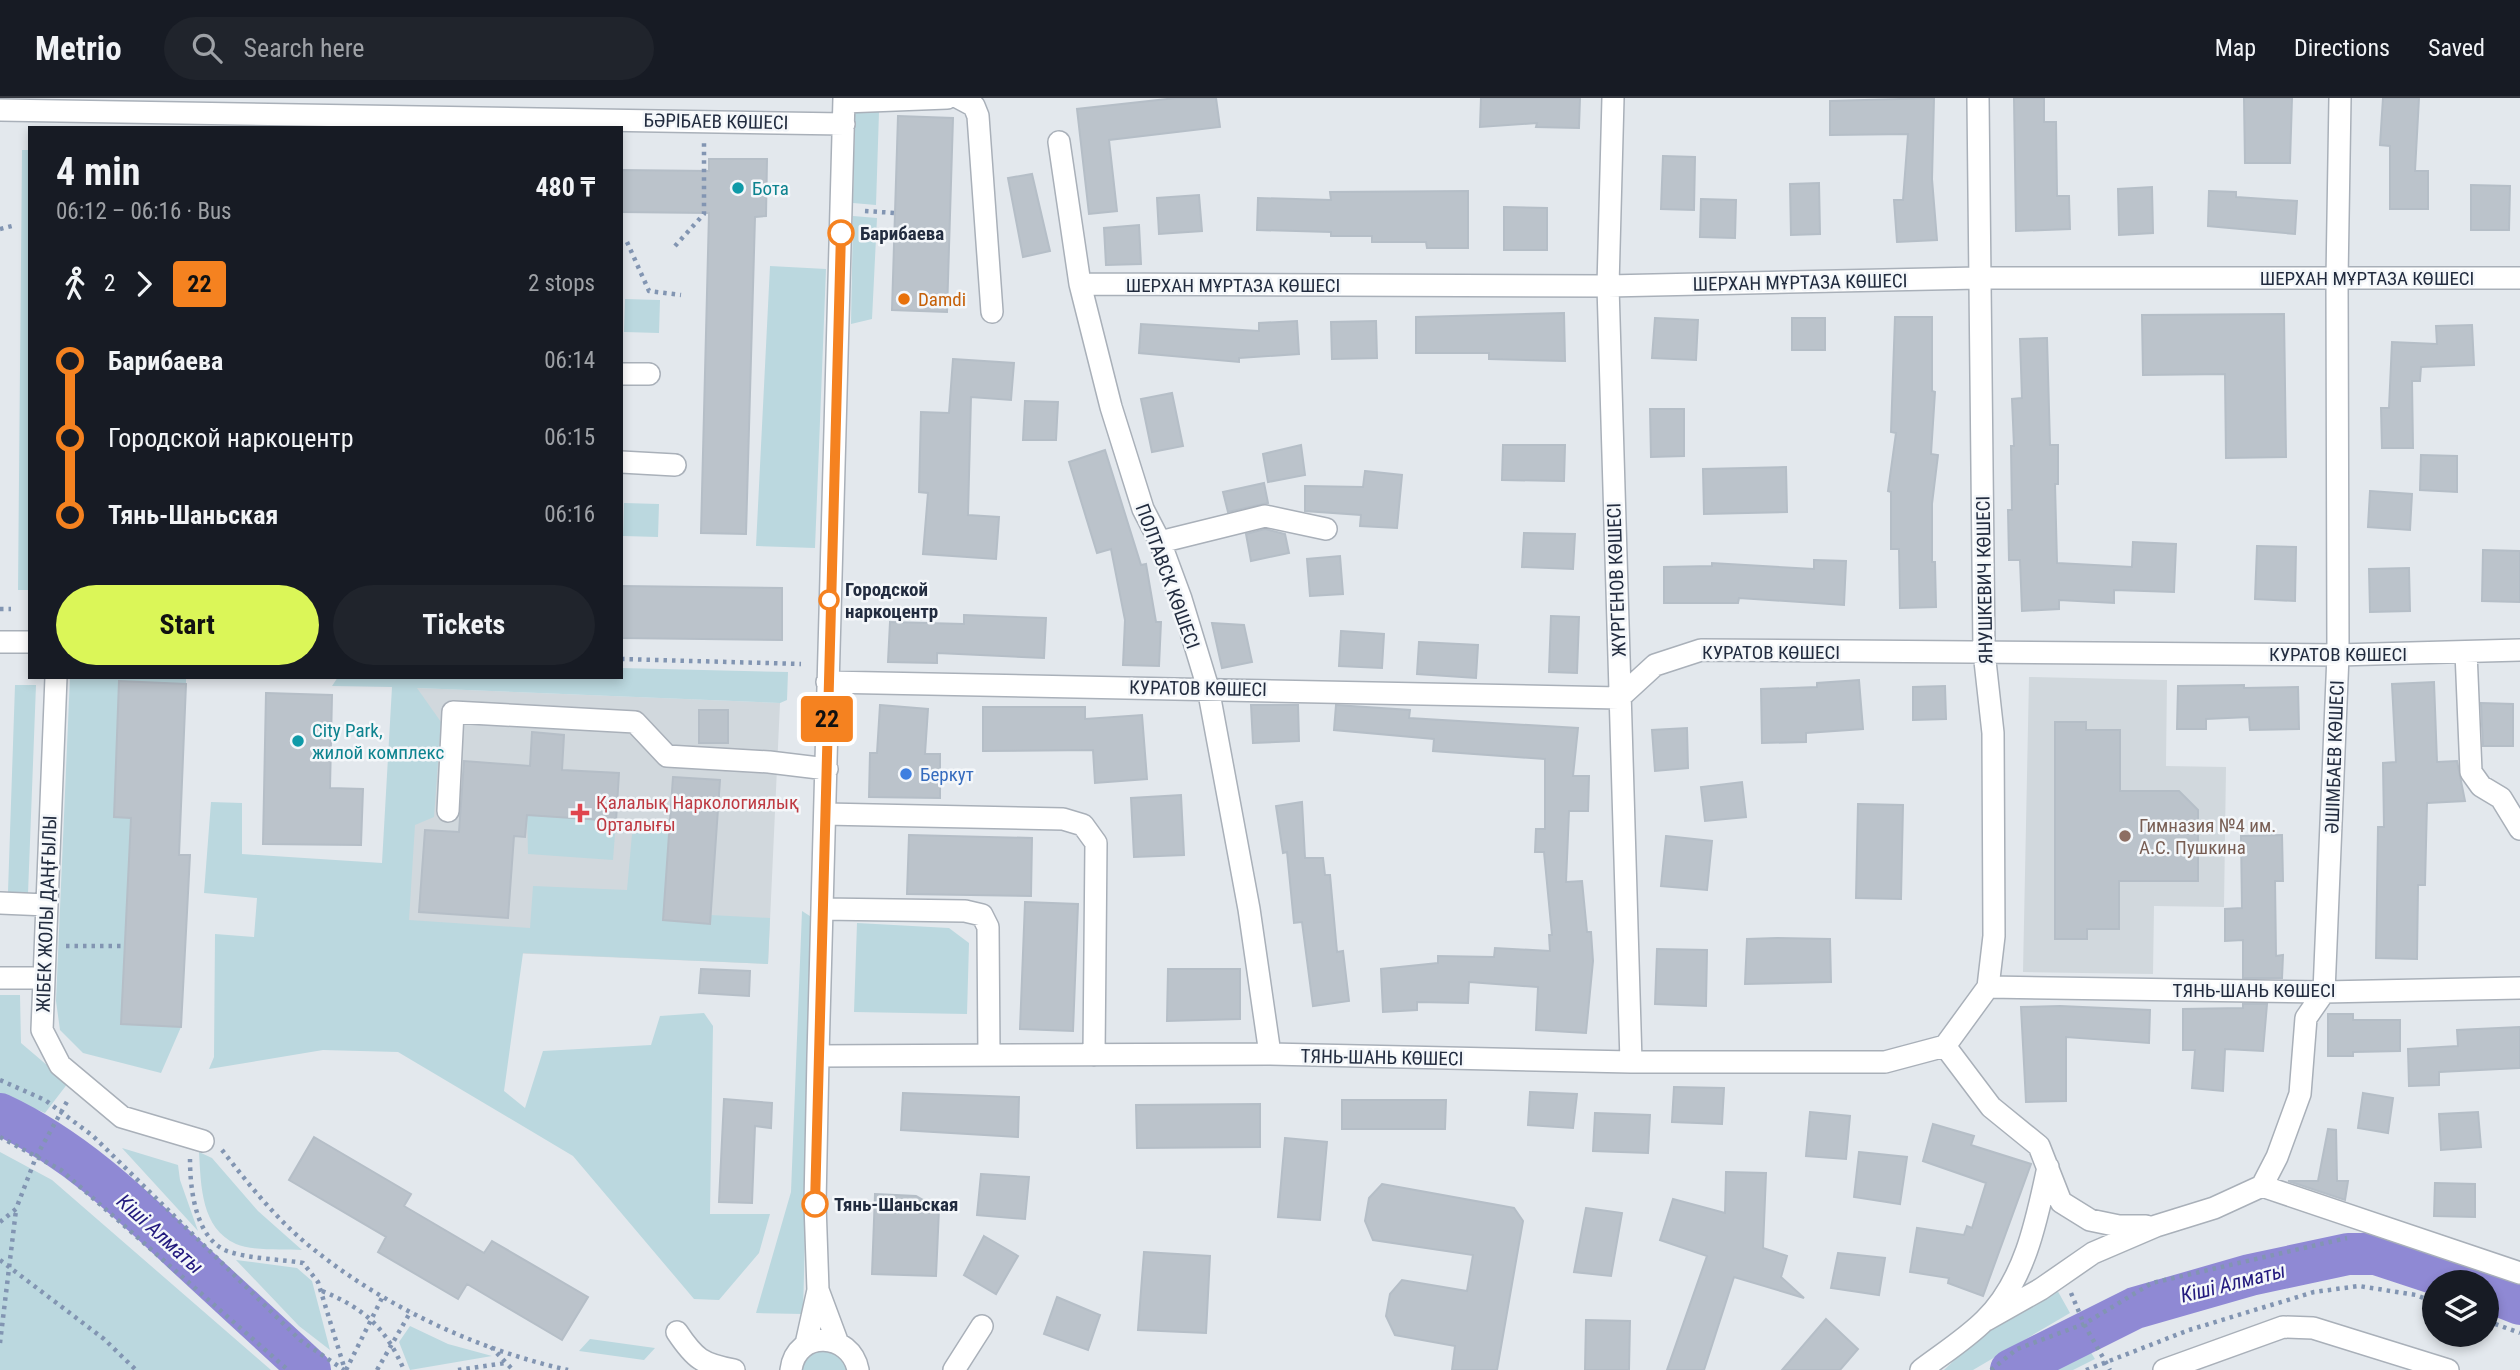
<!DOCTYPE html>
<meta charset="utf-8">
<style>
:root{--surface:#171b24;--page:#20242c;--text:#f1f3f6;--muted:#9ea1a6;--line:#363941;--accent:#dbf658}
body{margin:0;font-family:"Roboto Condensed",sans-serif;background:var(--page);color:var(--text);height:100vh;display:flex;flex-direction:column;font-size:26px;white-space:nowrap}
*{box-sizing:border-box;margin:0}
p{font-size:23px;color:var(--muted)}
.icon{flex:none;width:38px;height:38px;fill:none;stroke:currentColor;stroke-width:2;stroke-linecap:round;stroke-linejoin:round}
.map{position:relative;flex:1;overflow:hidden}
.details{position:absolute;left:28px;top:28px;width:595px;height:553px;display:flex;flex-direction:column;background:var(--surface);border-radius:0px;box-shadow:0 4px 10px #0003}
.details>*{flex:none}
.badge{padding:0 14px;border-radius:5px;font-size:24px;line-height:46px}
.fabs{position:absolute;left:2422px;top:1172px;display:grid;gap:14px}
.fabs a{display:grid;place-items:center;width:77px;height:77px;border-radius:50%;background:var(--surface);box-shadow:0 4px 10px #0003;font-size:35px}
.map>.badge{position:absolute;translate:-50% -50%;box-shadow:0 0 0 4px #fff}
.legs{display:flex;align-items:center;gap:10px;height:77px;padding:0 28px;font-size:23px}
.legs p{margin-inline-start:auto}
.overview{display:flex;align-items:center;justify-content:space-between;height:119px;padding:0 28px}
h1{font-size:38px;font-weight:700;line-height:52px}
.action{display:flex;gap:14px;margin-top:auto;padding:14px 28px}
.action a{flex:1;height:80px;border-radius:42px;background:var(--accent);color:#111;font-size:28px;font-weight:700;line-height:80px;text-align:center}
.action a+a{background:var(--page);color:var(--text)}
ul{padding:0 28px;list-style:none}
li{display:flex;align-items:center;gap:24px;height:77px;font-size:26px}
li i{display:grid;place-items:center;width:10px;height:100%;margin:0 9px;background:currentColor}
li i::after{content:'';width:18px;height:18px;margin:-9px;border:5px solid;border-radius:50%;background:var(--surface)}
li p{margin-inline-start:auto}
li:first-child i{background:linear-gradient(#0000 50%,currentColor 0)}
li:last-child i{background:linear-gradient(currentColor 50%,#0000 0)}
header{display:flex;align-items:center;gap:42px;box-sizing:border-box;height:98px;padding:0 35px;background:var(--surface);border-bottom:2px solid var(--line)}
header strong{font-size:33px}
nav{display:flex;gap:38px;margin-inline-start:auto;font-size:24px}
.search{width:490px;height:63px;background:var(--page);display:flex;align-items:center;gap:18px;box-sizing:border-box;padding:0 24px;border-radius:38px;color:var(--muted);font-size:26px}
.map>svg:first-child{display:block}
</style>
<header>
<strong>Metrio</strong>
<div class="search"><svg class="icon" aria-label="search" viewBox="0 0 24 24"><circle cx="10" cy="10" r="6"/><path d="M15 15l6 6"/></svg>Search here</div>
<nav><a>Map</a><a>Directions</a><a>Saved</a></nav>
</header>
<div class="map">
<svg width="2520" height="1272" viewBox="0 0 2520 1272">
<rect width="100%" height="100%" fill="#e3e8ed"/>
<!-- built -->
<path fill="#d1d8dd" d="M2029 579 2167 582 2166 668 2226 669 2224 809 2154 808 2153 876 2023 874Z
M392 589 780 605 768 866 411 851Z"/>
<!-- green -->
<path fill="#bbd8df" d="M855 14H879L876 107 853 105Z
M22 52H30V492H18Z
M853 118 877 120 872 221 851 226Z
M770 168 826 171 815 450 756 448Z
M625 201 660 202 659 235 624 234Z
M624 405 659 406 658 439 623 438Z
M621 570 788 574 787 602 780 605 417 590 441 624 434 719 415 727 409 822 530 830 533 788 627 792 632 736 673 730 663 822 709 826 710 817 770 820 768 866 523 855 504 993 525 1010 543 953 651 947 660 918 704 915 713 928 710 1116H770L759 1155 719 1202 694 1201 573 1058 398 954 323 952 209 971 214 959 215 836 254 839 257 800 204 795 211 704 242 705V756L382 765 392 589 332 588 338 579H621Z
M70 579H186V586L119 584 114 719 145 721 129 755 121 926 181 929 161 975 83 955 60 932 56 903Z
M15 587H36L28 796 8 794Z
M527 717 616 723 613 762 528 756Z
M802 813 813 820 803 1216 756 1215 791 1094Z
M857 825 949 830 969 845 967 916 854 914Z
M0 897H20L21 945 68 985 45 1015 0 996Z
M122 1050 178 1067 180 1082 198 1133Z
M0 1054 52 1082 271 1272H0Z
M199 1054 212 1060 258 1113 302 1152C285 1151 251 1153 236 1146 201 1130 201 1088 199 1054Z
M236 1162 297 1170 312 1183 330 1252 299 1228Z
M2056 1190 2070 1215 1973 1272H1944C1978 1239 2015 1214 2056 1190Z
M410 1228 448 1246 492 1258 410 1272 399 1244Z
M590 1241 655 1250 644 1262 579 1253Z
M2084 1243 2095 1261 2073 1272H2029Z
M833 1252 851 1272H800C806 1255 816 1253 833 1252Z"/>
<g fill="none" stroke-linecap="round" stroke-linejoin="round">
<!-- river -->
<path stroke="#8f89d4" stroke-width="42" d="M0 1016C71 1049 127 1102 183 1155 225 1194 268 1233 310 1272
M2487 1193 2520 1206
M2011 1272 2135 1210 2250 1177 2348 1156H2376L2464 1185"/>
</g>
<!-- building -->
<path fill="#bbc3cb" stroke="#b5bec7" stroke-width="2" d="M1176 0H1216L1220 29 1109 42 1117 113 1089 116 1077 11Z
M1481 0H1580L1579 30 1536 29 1537 25 1480 29Z
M1934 0 1932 81 1937 142 1897 144 1894 102H1903L1908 36 1830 37V3Z
M2014 0H2044V24H2056L2057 98H2069L2070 131 2016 133Z
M2244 0H2292L2290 65H2245Z
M2383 0H2419L2415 73H2428V111H2390V48L2380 47Z
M898 18 953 20 947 214 892 212Z
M1663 58 1695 59 1694 112 1661 111Z
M709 61H767L766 118 755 119 746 436 701 435 709 115 621 114V72L709 73Z
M1032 76 1050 153 1023 159 1008 80Z
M1819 85 1820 136 1791 137 1790 86Z
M2471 87 2510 88 2509 132H2471Z
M2152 89 2153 135 2119 137 2118 91Z
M1468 93V150H1427L1426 144H1372V138H1331V134L1257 132 1258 100 1331 102 1330 94Z
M2209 93 2236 94V99L2297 103 2295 136 2208 128Z
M1199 97 1202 133 1159 136 1157 100Z
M1701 101 1736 102 1735 140 1700 139Z
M1504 109 1547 110V152H1504Z
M1139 127 1141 166 1106 167 1104 130Z
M1564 215 1565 263 1489 261V255H1416V219Z
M2284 216 2286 359 2226 360 2225 276 2143 277 2142 217Z
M1895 219H1932V293L1935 294 1931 356 1938 357 1932 406V464H1935L1936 509 1900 510 1899 451H1891V394L1888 393 1896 335 1891 334Z
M1655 220 1698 222 1696 262 1652 260Z
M1792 220H1825V252H1792Z
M1297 223 1299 256 1239 260V264L1139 255 1141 226 1259 233V225Z
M1376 223 1377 260 1332 261 1331 224Z
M2472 227 2474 267 2421 269 2420 283H2412L2413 350H2382L2381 310H2389L2392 244 2437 246 2436 228Z
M2047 240 2050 347H2058V386H2055L2057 465 2132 469 2133 444 2176 446 2174 494 2114 492V505L2059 502V511L2022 513 2020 462H2009L2008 412H2012L2011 348H2014L2012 301 2022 300 2020 241Z
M953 261 1014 265 1011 302 971 299 968 417 999 419 996 461 923 456 928 395 919 394 921 314 949 315Z
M1172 295 1183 348 1152 354 1141 301Z
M1025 303 1058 304 1056 342H1023Z
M1650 311H1684V358L1651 359Z
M1301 347 1305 377 1268 384 1263 356Z
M1503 347H1565L1564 383 1502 382Z
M1105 352 1141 467 1146 466 1156 524H1161L1159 568 1123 567 1125 522 1111 451 1097 455 1069 364Z
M2421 357 2457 358V394L2420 392Z
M1786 369 1787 414 1704 416 1703 371Z
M1365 373 1402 377 1397 430 1360 428 1361 417 1305 413V388L1363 389Z
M1264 385 1268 405 1228 414 1223 394Z
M2370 393 2412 396 2410 432 2368 429Z
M1265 431 1285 436 1289 455 1251 463 1246 436Z
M1524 435 1575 436 1573 471 1522 469Z
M2257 448 2296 449 2295 503 2255 501Z
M2483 452 2520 453V504L2482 503Z
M1340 458 1343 496 1310 498 1307 461Z
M1814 462 1846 463 1844 507 1739 500 1738 505H1664V469L1712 468V465L1814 471Z
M2409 470 2410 513 2370 514 2369 471Z
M621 488 782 490V542L621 540Z
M964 517 1046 520 1044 560 937 555V565L888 564 890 524 964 526Z
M1551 518 1579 519 1577 575 1549 574Z
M1212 525 1244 527 1252 564 1222 570Z
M1341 533 1384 536 1382 570 1339 568Z
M1419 544 1478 547 1476 580 1417 576Z
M1859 582 1863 631 1806 635V644L1762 645 1761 591 1817 589V585Z
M119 583 186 586 179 757H190L181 929 121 926 131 720 114 719Z
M2434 584 2437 664 2457 663 2465 703 2427 705 2425 787H2418L2417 861 2376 860 2378 729H2384L2383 665 2396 664 2392 586Z
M2244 587V590L2298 589 2299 631 2250 632 2249 619 2206 621V631H2177L2178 588Z
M1945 588 1946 621 1913 622V589Z
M266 595 332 597 330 690 363 691 361 747 263 746Z
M2481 605 2513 606V648H2483Z
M880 607 928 611 925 656H940V700L869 699 870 655H877Z
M1251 607H1298L1299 643 1253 645Z
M1336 607 1410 612 1409 620 1578 630 1573 678H1589L1588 713H1569L1566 784 1582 783 1587 834H1591L1593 863 1586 935 1536 932 1538 889 1469 884 1468 905 1417 904V912L1383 914 1381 871 1438 865V858L1494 859 1495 850 1550 853 1549 837H1552L1544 754H1535L1536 731H1545V661L1433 653 1434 641 1334 632Z
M983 609H1085V621L1142 617 1147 681 1095 685 1093 652 983 653Z
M699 612H728V645H699Z
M2055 624H2086V632H2120V693H2179L2198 712V783H2119V831H2087V841H2055Z
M1687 630 1688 670 1655 673 1652 632Z
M532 634 564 637 562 672 619 675 616 723 527 717 525 739 514 738 508 820 419 814 425 732 459 734 464 663 530 668Z
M673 679 720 682 710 826 663 822Z
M1742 684 1746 719 1705 723 1701 689Z
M1181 697 1184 757 1134 759 1131 700Z
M1302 704 1305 760H1323L1325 777H1330L1337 854 1343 853 1349 903 1313 908 1302 824 1294 825 1287 754 1283 755 1276 708Z
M1858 706 1903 707 1901 801 1856 800Z
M909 737 1032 740 1031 798 907 796Z
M2282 737 2283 783H2275L2276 858 2283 857 2282 880H2243V842L2225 843V811L2242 810 2241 738Z
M1666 738 1712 743 1707 792 1661 788Z
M1025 804 1078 806 1073 933 1020 931Z
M1777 840 1830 841 1831 884 1745 886 1747 841Z
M1657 851 1707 852 1706 908 1655 906Z
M701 871 750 873 749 898 699 895Z
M1168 871H1240V921L1167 923Z
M2243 906H2267L2263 953 2225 951 2223 993 2192 990 2195 952H2183V911L2243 910Z
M2060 908 2150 912 2149 945 2066 939V1003L2026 1004 2021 909Z
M2328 916H2353V922H2400V953L2353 954V958H2328Z
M2520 929V970L2439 974V987L2409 988 2408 951 2458 948 2457 932Z
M1674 989 1724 990 1722 1026 1672 1024Z
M1530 994 1577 996 1573 1030 1528 1027Z
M903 995 1019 999 1018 1039 901 1032Z
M2363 995 2393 1000 2388 1035 2358 1030Z
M724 1001 772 1005 771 1030 755 1028 752 1105 719 1104Z
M1342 1002H1446L1445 1031H1342Z
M1260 1006V1049L1137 1050 1136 1007Z
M1810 1014 1850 1018 1846 1061 1806 1058Z
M2478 1014 2481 1049 2441 1052 2439 1016Z
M1595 1015 1650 1017 1648 1055 1593 1053Z
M1933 1026 1974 1038 1971 1047 2031 1066 1983 1198 1948 1185 1949 1180 1910 1174 1917 1130 1964 1137 1967 1128 1972 1130 1986 1085 1923 1063Z
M2328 1031 2336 1032 2337 1083H2348L2345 1102 2288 1083H2318Z
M314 1039 411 1096 404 1108 484 1155 492 1143 588 1199 562 1242 467 1186 458 1201 378 1154 386 1139 289 1082Z
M1285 1040 1327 1044 1320 1122 1278 1119Z
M1859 1054 1907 1059 1900 1106 1854 1099Z
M1726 1074 1766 1075 1763 1150 1787 1158 1781 1179 1804 1200 1734 1179 1704 1272H1667L1707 1158 1660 1142 1673 1101 1725 1115Z
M981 1076 1029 1079 1025 1121 977 1117Z
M2435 1085 2475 1086V1119L2434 1118Z
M1382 1086 1514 1110 1523 1123 1497 1272H1452L1455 1248 1395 1237 1386 1218 1390 1196 1402 1182 1467 1193 1473 1157 1373 1142 1365 1123 1369 1100Z
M875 1096 916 1098 939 1111 936 1178 872 1176Z
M1586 1110 1622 1115 1611 1178 1574 1174Z
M984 1138 1018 1158 996 1196 964 1177Z
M1144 1154 1210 1158 1206 1235 1138 1232Z
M1838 1155 1885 1160 1879 1197 1831 1190Z
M1057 1199 1100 1217 1088 1252 1044 1236Z
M1826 1221 1858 1251 1840 1272H1782Z
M1586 1222 1630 1223 1629 1272H1585Z"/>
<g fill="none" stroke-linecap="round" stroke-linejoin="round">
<defs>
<path id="minor" d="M959 0 974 8 978 18 992 214
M1613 0 1608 188 1631 964
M844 4 947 0
M0 12 844 26
M1059 44 1080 186 1111 309 1143 411 1160 444 1181 501 1208 590 1249 811 1270 956
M1080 186 1608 188 1978 180H2520
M621 276H649
M621 364 675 367
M1160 444 1265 418 1326 431
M0 544H30
M2466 554 2471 674 2481 688 2501 700 2520 731
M56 579 42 932 60 967 122 1019 203 1043
M827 584 1619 600 1655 567 1701 552 2338 557 2520 552
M448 713 453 614 635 624 667 658 769 664 827 671
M825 716 1063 721 1083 727 1096 745 1094 957
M0 805 47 807
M822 811 965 813 982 817 988 829 989 957
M0 880H44
M1988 889 2324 894 2520 890
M1945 948 1988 889 1994 838 1993 635 1984 554 1978 0
M1945 948 1991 1009 2039 1048 2061 1104 2090 1122 2119 1128H2146
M818 958 1270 956 1631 964H1885L1945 948
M2262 1088 2520 1175
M818 1192 837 1243
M1986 1222 2041 1191 2093 1155 2156 1128 2214 1110 2262 1088 2277 1059 2300 996 2306 920 2324 894 2338 557 2337 181 2340 0
M677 1234C695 1261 702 1266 734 1272
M806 1246 818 1192 815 1106 818 958 844 0
M791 1272C796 1231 851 1234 858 1272
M954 1272 982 1228
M1921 1272C1942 1256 1966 1241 1985 1222 2025 1183 2037 1121 2048 1069
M2164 1272 2283 1229 2313 1230 2448 1272"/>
</defs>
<!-- minor casing -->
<use href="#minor" stroke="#a9b0b9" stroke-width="24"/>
<!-- path -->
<path stroke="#8295b2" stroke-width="4.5" stroke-dasharray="3.5 5" stroke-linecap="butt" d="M865 113 895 115
M0 131 16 127
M627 144 649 193 681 197
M675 148 704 116V45
M0 511H11
M621 561 801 566
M66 848H125
M0 982 45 1002 93 1038 300 1242 344 1272
M0 1039 61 1072 288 1272
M222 1052C250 1088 280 1126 317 1154 389 1211 479 1252 568 1272
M190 1061C190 1090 195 1140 227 1153 249 1161 280 1161 303 1165L318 1184 345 1272
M0 1124 16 1111 36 1059 69 1000
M0 1162 104 1241 136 1272
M322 1193C364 1210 386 1230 404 1272
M2071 1195 2084 1226 2110 1272
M2487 1223 2520 1235
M0 1245 16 1112
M491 1249 513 1272
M346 1272 383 1198
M377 1272 411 1213
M458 1272 506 1265
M1991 1272 2017 1251 2084 1226 2152 1185 2347 1140
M2086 1272 2189 1232 2314 1194 2359 1188 2416 1197 2434 1204"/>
<!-- minor -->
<use href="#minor" stroke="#fff" stroke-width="21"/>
</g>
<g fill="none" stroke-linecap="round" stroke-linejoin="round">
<defs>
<path id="line-1" d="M815 1106 841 135"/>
</defs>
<!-- line-1 casing -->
<use href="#line-1" stroke="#fff" stroke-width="16"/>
<!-- line-1 -->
<use href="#line-1" stroke="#f58220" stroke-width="10"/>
</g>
<!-- markers -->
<g fill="#0f9aa8" stroke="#f4f7fa" stroke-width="2.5">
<circle cx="738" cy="90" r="7"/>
<circle cx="298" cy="643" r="7"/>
</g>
<g fill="#fff" stroke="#f58220" stroke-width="3.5">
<circle cx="841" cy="135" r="12"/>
<circle cx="829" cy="502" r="9"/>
<circle cx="815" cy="1106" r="12"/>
</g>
<circle fill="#e8710a" stroke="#f4f7fa" stroke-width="2.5" cx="904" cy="201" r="7"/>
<circle fill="#3f7fe0" stroke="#f4f7fa" stroke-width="2.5" cx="906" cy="676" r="7"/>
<path fill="#e0444e" stroke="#f4f7fa" stroke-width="2.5" d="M576.5 704.5h7v7h7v7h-7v7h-7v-7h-7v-7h7z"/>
<circle fill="#8d6e63" stroke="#f4f7fa" stroke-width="2.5" cx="2125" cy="738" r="7"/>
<g text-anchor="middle" stroke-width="5" stroke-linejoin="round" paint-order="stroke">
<!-- street labels -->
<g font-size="19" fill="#222c3f" stroke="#f4f7fa">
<text transform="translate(716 23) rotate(1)" y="7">БӘРІБАЕВ КӨШЕСІ</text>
<text x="2367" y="187">ШЕРХАН МҰРТАЗА КӨШЕСІ</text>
<text transform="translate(1800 184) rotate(-1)" y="7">ШЕРХАН МҰРТАЗА КӨШЕСІ</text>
<text x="1233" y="194">ШЕРХАН МҰРТАЗА КӨШЕСІ</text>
<text transform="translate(1168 478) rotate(70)" y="7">ПОЛТАВСК КӨШЕСІ</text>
<text transform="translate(1616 482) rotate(-92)" y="7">ЖҮРГЕНОВ КӨШЕСІ</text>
<text transform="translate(1984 482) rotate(-91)" y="7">ЯНУШКЕВИЧ КӨШЕСІ</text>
<text x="1771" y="561">КУРАТОВ КӨШЕСІ</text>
<text x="2338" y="563">КУРАТОВ КӨШЕСІ</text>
<text transform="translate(1198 590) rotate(1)" y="7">КУРАТОВ КӨШЕСІ</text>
<text transform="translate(2334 659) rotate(-88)" y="7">ӘШІМБАЕВ КӨШЕСІ</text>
<text transform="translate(46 816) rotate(-88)" y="7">ЖІБЕК ЖОЛЫ ДАҢҒЫЛЫ</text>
<text x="2254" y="899">ТЯНЬ-ШАНЬ КӨШЕСІ</text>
<text transform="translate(1382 959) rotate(1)" y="7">ТЯНЬ-ШАНЬ КӨШЕСІ</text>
</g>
<!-- culture labels -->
<g font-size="19" fill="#0d838f" stroke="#f4f7fa" text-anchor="start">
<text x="752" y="97">Бота</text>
<text x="312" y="639">City Park,<tspan x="312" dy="22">жилой комплекс</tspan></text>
</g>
<!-- stop labels -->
<g font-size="19" font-weight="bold" fill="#222c3f" stroke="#f4f7fa" text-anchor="start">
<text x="860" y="142">Барибаева</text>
<text x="845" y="498">Городской<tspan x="845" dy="22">наркоцентр</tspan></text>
<text x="834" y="1113">Тянь-Шаньская</text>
</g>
<!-- food labels -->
<g font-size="19" fill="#c56008" stroke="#f4f7fa" text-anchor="start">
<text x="918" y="208">Damdi</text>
</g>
<!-- shop labels -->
<g font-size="19" fill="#366cbe" stroke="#f4f7fa" text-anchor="start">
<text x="920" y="683">Беркут</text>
</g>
<!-- health labels -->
<g font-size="19" fill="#be3a42" stroke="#f4f7fa" text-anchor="start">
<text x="596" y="711">Қалалық Наркологиялық<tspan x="596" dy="22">Орталығы</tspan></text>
</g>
<!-- education labels -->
<g font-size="19" fill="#785e54" stroke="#f4f7fa" text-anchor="start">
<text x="2139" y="734">Гимназия №4 им.<tspan x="2139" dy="22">А.С. Пушкина</tspan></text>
</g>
<!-- water labels -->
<g font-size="21" font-style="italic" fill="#231a7e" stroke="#f4f7fa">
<text transform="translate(160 1136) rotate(42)" y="7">Кіші Алматы</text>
<text transform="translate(2233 1185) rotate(-14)" y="7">Кіші Алматы</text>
</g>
</g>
</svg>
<div class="fabs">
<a><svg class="icon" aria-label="layers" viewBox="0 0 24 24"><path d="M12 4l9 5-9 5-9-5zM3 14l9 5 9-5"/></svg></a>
</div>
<b class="badge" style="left:827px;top:621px;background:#f58220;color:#111">22</b>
<section class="details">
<div class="overview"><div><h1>4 min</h1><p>06:12 – 06:16 · Bus</p></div><b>480 ₸</b></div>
<div class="legs"><svg class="icon" aria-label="walk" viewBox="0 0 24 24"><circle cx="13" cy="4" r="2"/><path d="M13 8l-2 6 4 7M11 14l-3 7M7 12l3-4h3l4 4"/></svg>2<svg class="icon" aria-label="forward" viewBox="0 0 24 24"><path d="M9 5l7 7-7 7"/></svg><b class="badge" style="background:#f58220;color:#111">22</b><p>2 stops</p></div>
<ul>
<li><i style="color:#f58220"></i><b>Барибаева</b><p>06:14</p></li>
<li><i style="color:#f58220"></i><span>Городской наркоцентр</span><p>06:15</p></li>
<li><i style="color:#f58220"></i><b>Тянь-Шаньская</b><p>06:16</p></li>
</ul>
<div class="action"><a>Start</a><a>Tickets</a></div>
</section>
</div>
